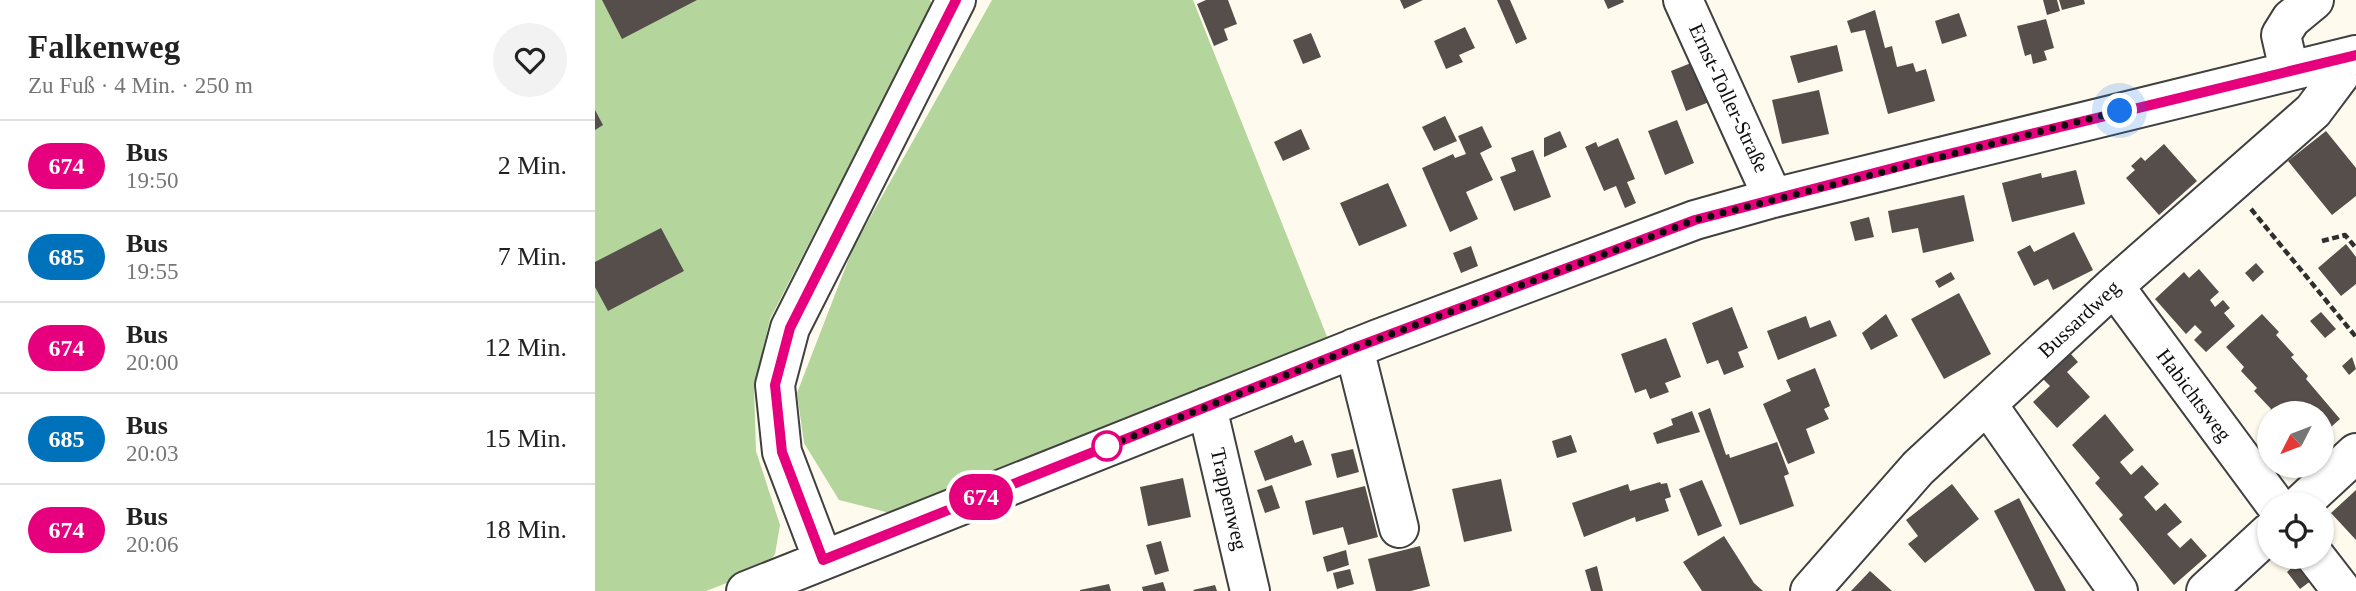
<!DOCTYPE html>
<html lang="de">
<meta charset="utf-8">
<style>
:root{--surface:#fff;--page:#f2f2f2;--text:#222;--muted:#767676;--line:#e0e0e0}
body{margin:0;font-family:Georgia,serif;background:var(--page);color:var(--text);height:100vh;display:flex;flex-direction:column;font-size:26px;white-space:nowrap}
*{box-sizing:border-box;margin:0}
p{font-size:23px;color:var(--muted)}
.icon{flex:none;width:38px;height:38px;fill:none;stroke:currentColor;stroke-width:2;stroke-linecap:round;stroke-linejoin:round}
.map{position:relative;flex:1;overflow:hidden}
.side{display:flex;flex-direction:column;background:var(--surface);width:595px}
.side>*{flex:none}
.badge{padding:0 14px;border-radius:23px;font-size:24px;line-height:46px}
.needle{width:46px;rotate:228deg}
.buttons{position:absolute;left:1662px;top:401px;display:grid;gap:14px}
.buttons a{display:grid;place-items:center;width:77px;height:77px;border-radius:50%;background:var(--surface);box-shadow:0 2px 5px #0004;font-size:35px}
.you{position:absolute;width:35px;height:35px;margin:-18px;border:5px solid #fff;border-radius:50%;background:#1a73e8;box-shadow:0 0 0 10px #1a73e833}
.map>.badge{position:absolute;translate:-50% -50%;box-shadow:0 0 0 4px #fff}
.round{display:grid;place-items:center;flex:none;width:74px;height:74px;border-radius:37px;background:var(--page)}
.overview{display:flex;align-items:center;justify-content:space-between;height:119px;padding:0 28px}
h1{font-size:33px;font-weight:700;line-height:52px}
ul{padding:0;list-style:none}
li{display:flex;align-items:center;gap:21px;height:91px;padding:0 28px;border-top:2px solid var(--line)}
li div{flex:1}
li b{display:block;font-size:26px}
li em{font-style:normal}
li .badge{min-width:77px;font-weight:700;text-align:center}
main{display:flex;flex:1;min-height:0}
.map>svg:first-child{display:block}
</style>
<main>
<section class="side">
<div class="overview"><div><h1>Falkenweg</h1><p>Zu Fuß · 4 Min. · 250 m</p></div><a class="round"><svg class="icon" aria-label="heart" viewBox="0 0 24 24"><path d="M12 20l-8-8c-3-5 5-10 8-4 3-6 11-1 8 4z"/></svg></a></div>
<ul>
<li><span class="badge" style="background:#e6007e;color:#fff">674</span><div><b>Bus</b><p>19:50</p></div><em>2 Min.</em></li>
<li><span class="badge" style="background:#0072bc;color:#fff">685</span><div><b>Bus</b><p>19:55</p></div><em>7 Min.</em></li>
<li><span class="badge" style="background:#e6007e;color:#fff">674</span><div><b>Bus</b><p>20:00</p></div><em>12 Min.</em></li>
<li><span class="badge" style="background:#0072bc;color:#fff">685</span><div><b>Bus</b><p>20:03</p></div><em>15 Min.</em></li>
<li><span class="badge" style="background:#e6007e;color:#fff">674</span><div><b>Bus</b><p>20:06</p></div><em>18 Min.</em></li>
</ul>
</section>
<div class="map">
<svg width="1761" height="591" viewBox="0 0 1761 591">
<rect width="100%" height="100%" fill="#fefbee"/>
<!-- forest -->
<path fill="#b4d59b" d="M0 0H335L337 5 175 319 159 387 161 451 185 525 180 554 170 568 111 591H0Z
M397 0H598L733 339 299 514 244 500 209 443 202 393 258 248Z"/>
<!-- building -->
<path fill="#554e4a" d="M7 0H102L27 39Z
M611 0H633L642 24 629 29 633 40 619 46 602 4Z
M805 0H828L809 9Z
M902 0H915L932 39 921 44Z
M1009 0H1028L1029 2 1013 9Z
M1448 0H1462L1465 11 1452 15Z
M1464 0H1489L1490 4 1467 10Z
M1280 10 1290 48 1297 46 1302 67 1318 63 1321 72 1331 69 1340 101 1293 114 1270 30 1256 33 1252 21Z
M1364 13 1372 36 1347 44 1340 21Z
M1451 19 1459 48 1449 51 1452 60 1438 64 1436 54 1430 56 1422 26Z
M870 27 880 48 864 55 868 62 851 69 839 41Z
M716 33 726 57 708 64 698 40Z
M1242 45 1248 71 1203 83 1195 56Z
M1096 63 1102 78 1107 76 1117 101 1091 111 1076 71Z
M1224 90 1234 134 1187 144 1177 100Z
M0 110 8 125 0 130Z
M850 116 862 141 839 151 827 127Z
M1082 120 1099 163 1070 175 1053 131Z
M887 126 897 147 885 153 898 180 871 192 883 219 855 232 827 168 858 154 860 158 871 154 863 136Z
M706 129 715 149 688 161 679 142Z
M965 131 972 147 949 157V138Z
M1731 131 1761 168V196L1737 215 1693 161Z
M1023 138 1040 179 1032 182 1041 203 1030 208 1021 186 1009 191 990 147 1001 142 1003 147Z
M1569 144 1602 181 1564 215 1531 178 1540 170 1536 166 1546 157 1550 161Z
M938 150 956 197 919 211 905 177 921 171 916 158Z
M1481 170 1490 204 1417 222 1407 183 1446 173 1447 178Z
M793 183 812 226 764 246 745 203Z
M1369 195 1379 241 1328 253 1323 228 1297 233 1293 211Z
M1274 217 1279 237 1260 241 1255 222Z
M66 228 89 271 13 311 0 287V262Z
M1479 232 1498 270 1458 290 1453 279 1439 286 1422 252 1435 245 1439 252Z
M1751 244 1761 257V284L1746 296 1723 268Z
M876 246 883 266 866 273 858 253Z
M1661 263 1669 272 1658 282 1650 273Z
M1604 269 1624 292 1615 300 1620 307 1628 300 1635 308 1629 313 1640 326 1611 352 1599 340 1607 332 1600 325 1591 334 1560 299 1589 272 1594 278Z
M1356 272 1360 279 1344 288 1340 281Z
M1364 293 1396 354 1349 379 1316 319Z
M1137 307 1153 348 1143 352 1149 367 1129 375 1123 360 1112 364 1097 323Z
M1726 312 1741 329 1730 338 1715 321Z
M1291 314 1303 336 1276 350 1267 333Z
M1667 314 1684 332 1681 335 1699 355 1696 357 1713 376 1711 379 1745 419 1727 435V413H1675L1676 409 1659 391 1662 388 1646 371 1649 367 1631 347Z
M1211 316 1215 328 1235 320 1242 336 1183 360 1172 331Z
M1071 338 1086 377 1070 383 1074 392 1055 399 1051 389 1040 393 1026 354Z
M1475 353 1483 362 1472 372 1495 397 1462 428 1438 402 1455 386 1447 378Z
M1757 357 1761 369 1754 375 1747 366Z
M1220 368 1235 406 1229 409 1234 419 1211 429 1220 453 1193 464 1168 404 1196 391 1191 380Z
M1115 408 1131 455 1134 454 1135 458 1182 442 1194 474 1189 476 1199 506 1145 525 1103 413Z
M1097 411 1105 432 1062 444 1058 433 1078 425 1076 419Z
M1510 414 1539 450 1525 462 1536 475 1547 465 1564 484 1549 497 1561 511 1570 503 1587 522 1572 534 1585 548 1596 538 1612 556 1579 585 1524 519 1528 515 1500 483 1505 478 1477 445Z
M697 435 700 443 708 440 717 465 670 481 659 451Z
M976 435 982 452 962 458 957 441Z
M758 449 764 472 742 478 736 454Z
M588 478 596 517 553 526 545 487Z
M906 479 917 531 869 542 857 489Z
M1107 480 1127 526 1103 536 1084 489Z
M1065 482 1066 484 1072 483 1076 497 1070 499 1074 511 1041 522 1040 517 989 537 977 503 1033 484 1035 491Z
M1357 484 1384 519 1330 563 1313 544 1323 536 1311 520Z
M677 485 685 508 670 513 662 490Z
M770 486 783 537 753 545 748 527 718 535 710 501Z
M1761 490V540L1736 513Z
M1424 498 1471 591H1440L1399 511Z
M1129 536 1159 583 1168 591H1107L1088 562Z
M566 541 574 571 560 575 551 545Z
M825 546 835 586 816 591H781L773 559Z
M751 550 754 565 732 572 728 557Z
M1706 559 1721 577 1705 589 1692 572Z
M1002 566 1008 591H996L990 570Z
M755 569 759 584 742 589 738 573Z
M1275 571 1297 591H1256Z
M568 582 571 591H548L547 587Z
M514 584 516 591H485V590Z
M620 585 622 591H599L598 590Z"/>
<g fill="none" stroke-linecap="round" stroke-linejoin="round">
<defs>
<path id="minor" d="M1088 0 1178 198
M1694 70 1686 35 1696 19 1719 0
M1519 286 1680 504
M759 348 804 528
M1392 404 1523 591
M612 407 655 591
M1706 504 1761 453
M1720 556 1747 591
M228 560 187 452 180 385 195 328 361 0
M151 591 783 339 1100 220 1178 198 1761 55
M1215 591 1323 468 1519 286 1718 111 1760 55
M1611 591 1675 532"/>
</defs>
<!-- minor casing -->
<use href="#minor" stroke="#404040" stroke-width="42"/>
<!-- path -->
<path stroke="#2f2f2f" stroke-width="4.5" stroke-dasharray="7 3.5" stroke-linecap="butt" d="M1656 209 1761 337
M1727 241 1750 235 1761 248"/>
<!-- minor -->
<use href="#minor" stroke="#fff" stroke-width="38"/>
</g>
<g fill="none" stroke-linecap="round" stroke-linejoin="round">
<defs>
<path id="line" d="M361 0 195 328 180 385 187 452 228 560 759 348 1100 220 1329 160 1761 55"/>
</defs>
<!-- line casing -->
<use href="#line" stroke="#fff" stroke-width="16"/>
<!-- line -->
<use href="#line" stroke="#e6007e" stroke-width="10"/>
<!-- walk -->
<path stroke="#0d0d0d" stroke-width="7" stroke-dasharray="0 12.6" d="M512 446 508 448 759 348 1100 220 1525 111"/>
</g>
<!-- markers -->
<circle fill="#fff" stroke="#e6007e" stroke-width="3.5" cx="512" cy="446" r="14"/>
<g text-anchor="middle" stroke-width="7" stroke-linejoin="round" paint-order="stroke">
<!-- street labels -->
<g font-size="21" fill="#0d0d0d" stroke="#fff">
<text transform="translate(1134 98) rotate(65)" y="7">Ernst-Toller-Straße</text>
<text transform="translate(1484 319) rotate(-43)" y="7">Bussardweg</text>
<text transform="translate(1599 395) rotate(53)" y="7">Habichtsweg</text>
<text transform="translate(634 499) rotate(77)" y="7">Trappenweg</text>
</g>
</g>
</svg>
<div class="buttons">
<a><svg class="needle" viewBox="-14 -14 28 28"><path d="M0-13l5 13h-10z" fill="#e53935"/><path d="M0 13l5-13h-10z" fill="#767676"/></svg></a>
<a><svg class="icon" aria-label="locate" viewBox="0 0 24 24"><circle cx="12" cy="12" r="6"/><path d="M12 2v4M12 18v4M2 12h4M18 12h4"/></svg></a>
</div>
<div class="you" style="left:1525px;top:111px"></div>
<b class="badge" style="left:386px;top:497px;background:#e6007e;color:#fff">674</b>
</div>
</main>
